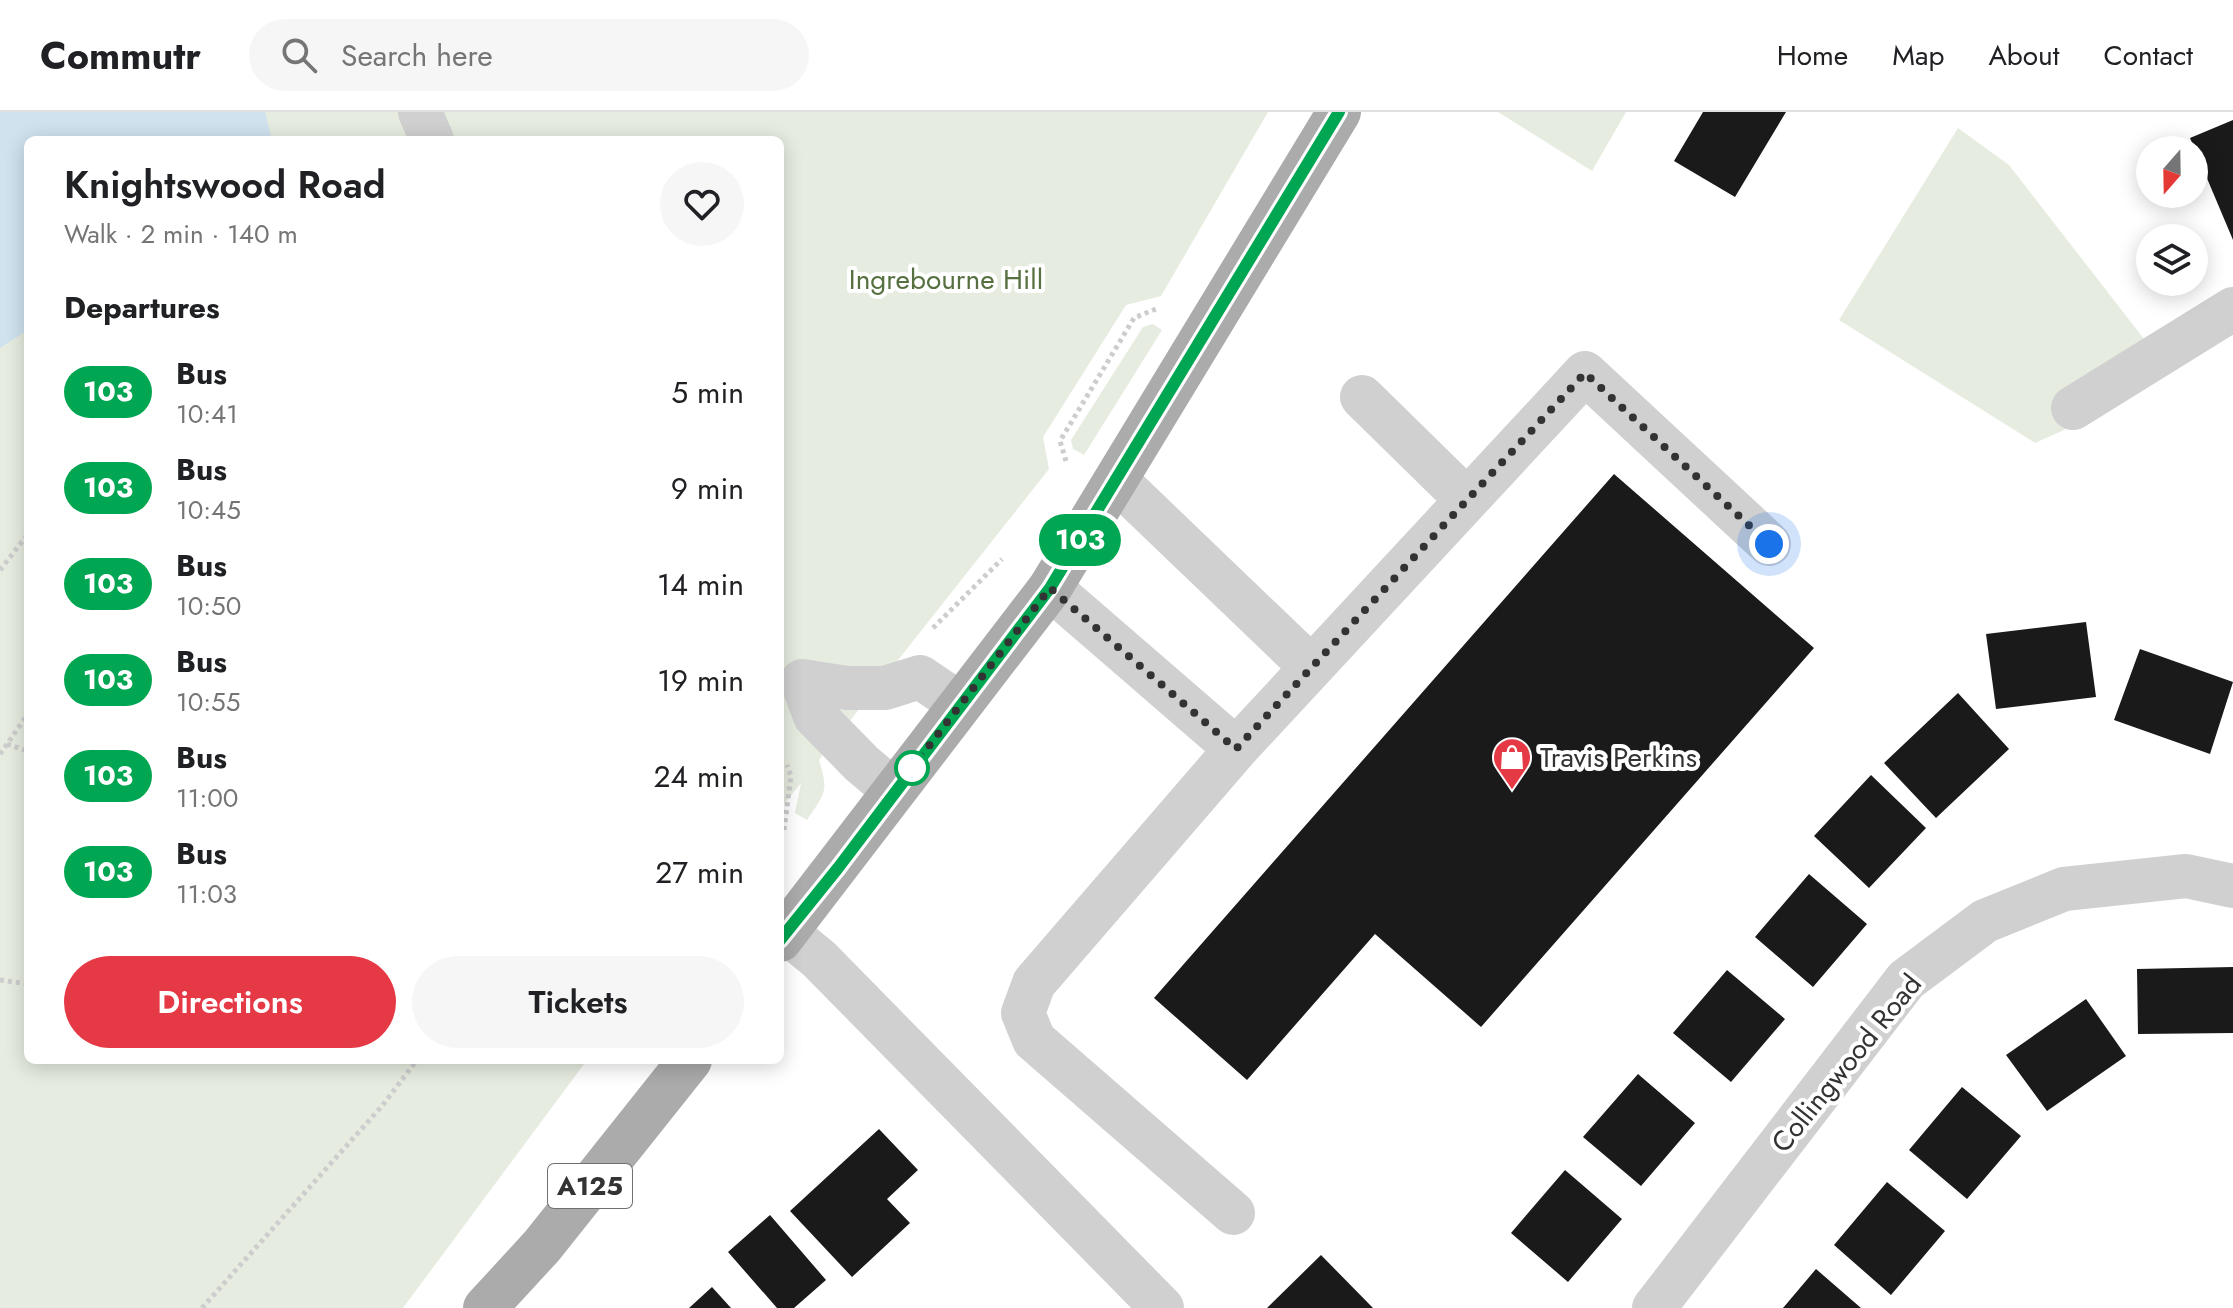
<!DOCTYPE html>
<meta charset="utf-8">
<style>
:root{--surface:#fff;--page:#f6f6f6;--text:#202124;--muted:#757577;--line:#e0e0e0;--accent:#e63946}
body{margin:0;font-family:Jost,sans-serif;background:var(--page);color:var(--text);height:100vh;display:flex;flex-direction:column;font-size:30px;white-space:nowrap}
*{box-sizing:border-box;margin:0}
p{font-size:26px;color:var(--muted)}
.icon{flex:none;width:44px;height:44px;fill:none;stroke:currentColor;stroke-width:2;stroke-linecap:round;stroke-linejoin:round}
.map{position:relative;flex:1;overflow:hidden}
.side{position:absolute;left:24px;top:24px;width:760px;height:928px;display:flex;flex-direction:column;background:var(--surface);border-radius:12px;box-shadow:0 4px 20px #0003}
.side>*{flex:none}
.badge{padding:0 16px;border-radius:26px;font-size:28px;line-height:52px}
.needle{width:52px;rotate:200deg}
.fabs{position:absolute;left:2136px;top:24px;display:grid;gap:16px}
.fabs a{display:grid;place-items:center;width:72px;height:72px;border-radius:50%;background:var(--surface);box-shadow:0 4px 20px #0003;font-size:40px}
.you{position:absolute;width:40px;height:40px;margin:-20px;border:6px solid #fff;border-radius:50%;background:#1a73e8;box-shadow:0 0 0 12px #1a73e833}
.map>.badge{position:absolute;translate:-50% -50%;box-shadow:0 0 0 4px #fff}
h2{padding:0 40px;font-size:30px;line-height:72px}
.round{display:grid;place-items:center;flex:none;width:84px;height:84px;border-radius:42px;background:var(--page)}
.overview{display:flex;align-items:center;justify-content:space-between;height:136px;padding:0 40px}
h1{font-size:38px;font-weight:600;line-height:60px}
.action{display:flex;gap:16px;margin-top:auto;padding:16px 40px}
.action a{flex:1;height:92px;border-radius:48px;background:var(--accent);color:#fff;font-size:32px;font-weight:600;line-height:92px;text-align:center}
.action a+a{background:var(--page);color:var(--text)}
ul{padding:0;list-style:none}
li{display:flex;align-items:center;gap:24px;height:96px;padding:0 40px}
li div{flex:1}
li b{display:block;font-size:30px}
li em{font-style:normal}
li .badge{min-width:88px;font-weight:700;text-align:center}
header{display:flex;align-items:center;gap:48px;box-sizing:border-box;height:112px;padding:0 40px;background:var(--surface);border-bottom:2px solid var(--line)}
header strong{font-size:38px}
nav{display:flex;gap:44px;margin-inline-start:auto;font-size:28px}
.search{width:560px;height:72px;background:var(--page);display:flex;align-items:center;gap:20px;box-sizing:border-box;padding:0 28px;border-radius:44px;color:var(--muted);font-size:30px}
.map>svg:first-child{display:block}
</style>
<header>
<strong>Commutr</strong>
<div class="search"><svg class="icon" aria-label="search" viewBox="0 0 24 24"><circle cx="10" cy="10" r="6"/><path d="M15 15l6 6"/></svg>Search here</div>
<nav><a>Home</a><a>Map</a><a>About</a><a>Contact</a></nav>
</header>
<div class="map">
<svg width="2233" height="1196" viewBox="0 0 2233 1196">
<rect width="100%" height="100%" fill="#fff"/>
<!-- green -->
<path fill="#e6ecdf" d="M0 0H1268L1161 184 1126 193 1043 325 1049 357 819 648C829 680 825 681 807 708L795 701 801 671 780 697V28H28V948H587L403 1196H0Z
M1498 0H1626L1592 59Z
M1958 16 2009 53 2165 254 2075 313 2035 331 1839 208Z
M1153 212 1162 218 1084 343 1073 337 1071 328 1143 215Z"/>
<!-- water -->
<path fill="#cfe2ee" d="M0 0H265L272 28H28V218L0 236Z"/>
<!-- building -->
<path fill="#1a1a1a" d="M1703 0H1786L1735 85 1674 49Z
M2233 8V128L2190 26Z
M1614 362 1814 536 1481 915 1375 822 1247 968 1154 886Z
M2086 510 2096 585 1996 597 1986 522Z
M2140 537 2233 570 2210 642 2114 608Z
M1958 581 2009 637 1936 706 1884 651Z
M1871 663 1926 716 1869 776 1814 724Z
M1809 762 1867 812 1813 875 1755 825Z
M2233 855V921L2138 922 2137 857Z
M1727 858 1785 907 1731 970 1673 921Z
M2086 887 2126 944 2047 999 2006 943Z
M1638 962 1695 1011 1641 1074 1583 1025Z
M1962 975 2021 1024 1967 1087 1909 1038Z
M879 1017 918 1058 887 1087 910 1111 852 1165 790 1099Z
M1565 1058 1622 1107 1568 1170 1511 1121Z
M1887 1070 1945 1119 1891 1183 1834 1133Z
M770 1103 826 1168 794 1196H777L728 1140Z
M1321 1143 1373 1196H1267Z
M1816 1157 1861 1196H1783Z
M712 1175 731 1196H689Z"/>
<g fill="none" stroke-linecap="round" stroke-linejoin="round">
<!-- path -->
<path stroke="#cdcdcd" stroke-width="5" stroke-dasharray="4 4" stroke-linecap="butt" d="M1066 349 1060 329 1134 206 1158 196
M0 458 28 422
M933 516 1002 447
M7 632 28 639
M0 642 28 602
M784 718 791 664 787 653
M0 868 28 872
M202 1196 382 994 417 948"/>
<!-- minor -->
<path stroke="#d0d0d0" stroke-width="44" d="M420 0 432 28
M1362 285 1467 388
M2073 296 2233 197
M1117 369 1311 555
M1050 476 1236 637
M894 679 861 651 815 604 802 569 847 576H885L920 565 960 592
M786 820 819 847 1162 1196
M1233 1101 1034 928 1023 901 1034 871 1236 637 1585 261 1769 432
M1654 1196 1906 868 1985 809 2064 777 2186 764 2233 774"/>
<!-- major -->
<path stroke="#ababab" stroke-width="44" d="M780 828 1050 476 1339 0
M485 1196 542 1134 690 948"/>
</g>
<g fill="none" stroke-linecap="round" stroke-linejoin="round">
<defs>
<path id="line" d="M780 828 838 756 1050 476 1339 0"/>
</defs>
<!-- line casing -->
<use href="#line" stroke="#fff" stroke-width="18"/>
<!-- line -->
<use href="#line" stroke="#00a651" stroke-width="12"/>
<!-- walk -->
<path stroke="#333" stroke-width="8" stroke-dasharray="0 14.4" d="M912 656 1050 476 1236 637 1585 261 1769 432"/>
</g>
<!-- icons -->
<defs>
<symbol id="shop-pin" viewBox="-11 -11 22 30"><path d="M0 17L-7.5 6A9.5 9.5 0 1 1 7.5 6Z" fill="#e63946" stroke="#fff"/><path d="M-5-2.5h2.3a2.7 3.5 0 0 1 5.4 0H5L5.5 6h-11ZM-1.5-2.5h3a1.5 2.3 0 0 0-3 0Z" fill="#fff"/></symbol>
</defs>
<g fill-rule="evenodd">
<use href="#shop-pin" x="1490" y="623" width="44" height="60"/>
</g>
<!-- markers -->
<circle fill="#fff" stroke="#00a651" stroke-width="4" cx="912" cy="656" r="16"/>
<g text-anchor="middle" stroke-width="8" stroke-linejoin="round" paint-order="stroke">
<!-- shield labels -->
<rect fill="#fff" stroke="#707070" stroke-width="2" x="548" y="1052" width="84" height="44" rx="6"/>
<g font-size="26" font-weight="bold" fill="#333">
<text x="590" y="1083">A125</text>
</g>
<!-- park labels -->
<g font-size="28" fill="#56703f" stroke="#fff">
<text x="946" y="177">Ingrebourne Hill</text>
</g>
<!-- poi labels -->
<g font-size="28" fill="#333" stroke="#fff" text-anchor="start">
<text x="1540" y="655">Travis Perkins</text>
</g>
<!-- street labels -->
<g font-size="28" fill="#333" stroke="#fff">
<text transform="translate(1846 951) rotate(-51)" y="10">Collingwood Road</text>
</g>
</g>
</svg>
<div class="fabs">
<a><svg class="needle" viewBox="-14 -14 28 28"><path d="M0-13l5 13h-10z" fill="#e53935"/><path d="M0 13l5-13h-10z" fill="#757577"/></svg></a>
<a><svg class="icon" aria-label="layers" viewBox="0 0 24 24"><path d="M12 4l9 5-9 5-9-5zM3 14l9 5 9-5"/></svg></a>
</div>
<div class="you" style="left:1769px;top:432px"></div>
<b class="badge" style="left:1080px;top:428px;background:#00a651;color:#fff">103</b>
<section class="side">
<div class="overview"><div><h1>Knightswood Road</h1><p>Walk · 2 min · 140 m</p></div><a class="round"><svg class="icon" aria-label="heart" viewBox="0 0 24 24"><path d="M12 20l-8-8c-3-5 5-10 8-4 3-6 11-1 8 4z"/></svg></a></div>
<h2>Departures</h2>
<ul>
<li><span class="badge" style="background:#00a651;color:#fff">103</span><div><b>Bus</b><p>10:41</p></div><em>5 min</em></li>
<li><span class="badge" style="background:#00a651;color:#fff">103</span><div><b>Bus</b><p>10:45</p></div><em>9 min</em></li>
<li><span class="badge" style="background:#00a651;color:#fff">103</span><div><b>Bus</b><p>10:50</p></div><em>14 min</em></li>
<li><span class="badge" style="background:#00a651;color:#fff">103</span><div><b>Bus</b><p>10:55</p></div><em>19 min</em></li>
<li><span class="badge" style="background:#00a651;color:#fff">103</span><div><b>Bus</b><p>11:00</p></div><em>24 min</em></li>
<li><span class="badge" style="background:#00a651;color:#fff">103</span><div><b>Bus</b><p>11:03</p></div><em>27 min</em></li>
</ul>
<div class="action"><a>Directions</a><a>Tickets</a></div>
</section>
</div>
